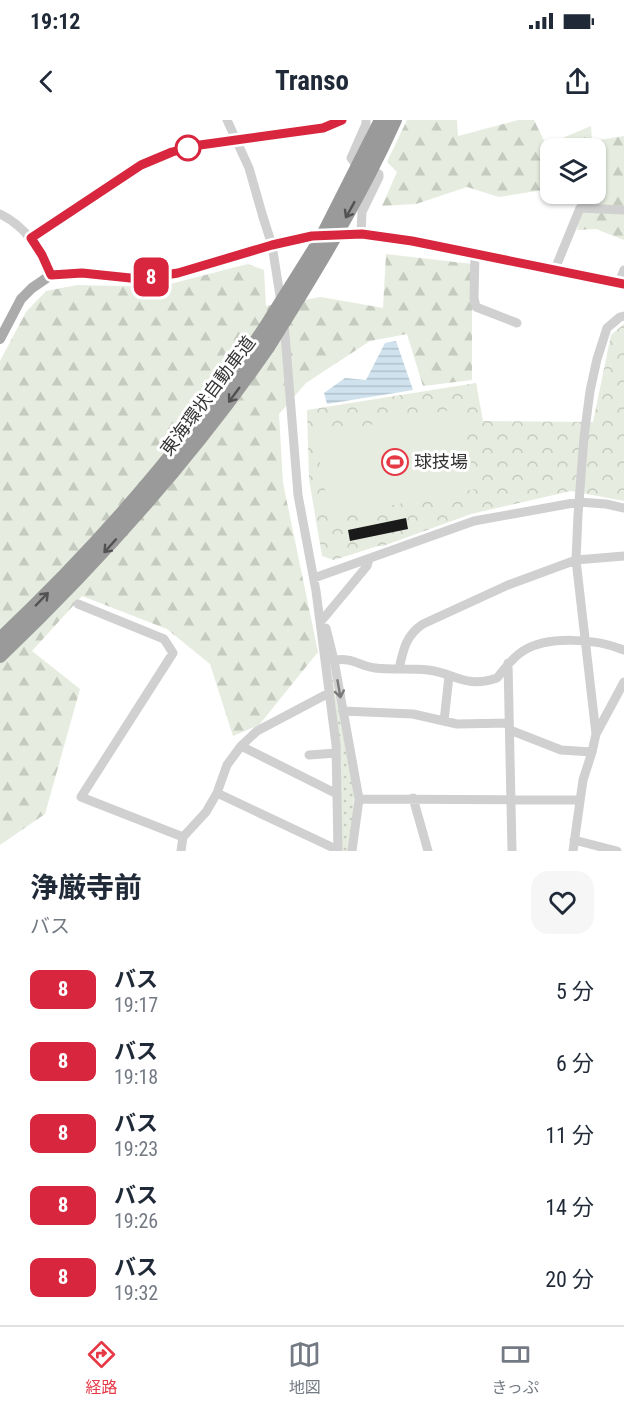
<!DOCTYPE html>
<html lang="ja">
<meta charset="utf-8">
<style>
:root{--surface:#fff;--page:#f6f6f7;--text:#1f2937;--muted:#747a83;--line:#e0e1e3;--accent:#e63946}
body{margin:0;font-family:"Roboto Condensed","Noto Sans JP",sans-serif;background:var(--page);color:var(--text);height:100vh;display:flex;flex-direction:column;font-size:22px;white-space:nowrap}
*{box-sizing:border-box;margin:0}
p{font-size:20px;color:var(--muted)}
.icon{flex:none;width:33px;height:33px;fill:none;stroke:currentColor;stroke-width:2;stroke-linecap:round;stroke-linejoin:round}
.map{position:relative;height:731px;overflow:hidden}
.sheet{display:flex;flex-direction:column;background:var(--surface);flex:1}
.sheet>*{flex:none}
.badge{padding:0 12px;border-radius:9px;font-size:21px;line-height:39px}
.buttons{position:absolute;left:540px;top:18px;display:grid;gap:12px}
.buttons a{display:grid;place-items:center;width:66px;height:66px;border-radius:12px;background:var(--surface);box-shadow:0 2px 4px #0004;font-size:30px}
.map>.badge{position:absolute;translate:-50% -50%;box-shadow:0 0 0 3px #fff}
.round{display:grid;place-items:center;flex:none;width:63px;height:63px;border-radius:18px;background:var(--page)}
.head{display:flex;align-items:center;justify-content:space-between;height:102px;padding:0 30px}
h1{font-size:28px;font-weight:700;line-height:45px}
ul{padding:0;list-style:none}
li{display:flex;align-items:center;gap:18px;height:72px;padding:0 30px}
li div{flex:1}
li b{display:block;font-size:22px}
li em{font-style:normal}
li .badge{min-width:66px;font-weight:700;text-align:center}
.status{display:flex;justify-content:space-between;align-items:center;height:42px;padding:0 30px;background:var(--surface);direction:ltr}
.status svg{height:16px;fill:currentColor}
header{display:flex;justify-content:space-between;align-items:center;height:78px;padding:0 30px;background:var(--surface);font-size:27px;font-weight:700}
.tab-bar{display:flex;justify-content:space-around;align-items:center;height:84px;border-top:2px solid var(--line);background:var(--surface);font-size:16px;color:var(--muted)}
.tab-bar a{display:grid;justify-items:center;gap:3px}
.tab-bar .active{color:var(--accent)}
.map>svg:first-child{display:block}
</style>
<div class="status"><b>19:12</b><svg viewBox="0 0 49 12"><path d="M0 12V9h3v3zM5 12V6h3v6zM10 12V3h3v9zM15 12V0h3v12zM26 1h20v11H26zM47 4h2v5h-2z"/></svg></div>
<header><svg class="icon" aria-label="back" viewBox="0 0 24 24"><path d="M15 5l-7 7 7 7"/></svg>Transo<svg class="icon" aria-label="share" viewBox="0 0 24 24"><path d="M12 15V3M7 8l5-5 5 5M5 13v7h14v-7"/></svg></header>
<div class="map">
<svg width="624" height="731" viewBox="0 0 624 731">
<defs>
<pattern id="grass-dots" width="8" height="8" patternUnits="userSpaceOnUse" patternTransform="scale(1.5)"><rect width="8" height="8" fill="#e6ecdf"/><path d="M2 2h.1M6 6h.1" fill="none" stroke="#c6cbc0" stroke-width="1.8" stroke-linecap="round"/></pattern>
<pattern id="forest-firs" width="22" height="20" patternUnits="userSpaceOnUse" patternTransform="scale(1.5)"><rect width="22" height="20" fill="#e6ecdf"/><path d="M5 1l3.5 6h-7zM16 11l3.5 6h-7z" fill="#c6cbc0"/></pattern>
<pattern id="park-crowns" width="20" height="18" patternUnits="userSpaceOnUse" patternTransform="scale(1.5)"><rect width="20" height="18" fill="#e6ecdf"/><path d="M2 6a3 3 0 1 1 6 0M12 15a3 3 0 1 1 6 0" fill="none" stroke="#c6cbc0"/></pattern>
<pattern id="water-rules" width="6" height="5" patternUnits="userSpaceOnUse" patternTransform="scale(1.5)"><rect width="6" height="5" fill="#cfe2ee"/><path d="M0 2.5h6" fill="none" stroke="#b2c2cd"/></pattern>
</defs>
<rect width="100%" height="100%" fill="#fff"/>
<!-- grass -->
<path fill="url(#grass-dots)" d="M324 513 354 673 353 696 349 731H340Z"/>
<!-- forest -->
<path fill="url(#forest-firs)" d="M407 0H457L458 16 518 0H534L546 25 591 6 592 21 624 16V120L596 109 577 110 584 83 580 74H596V28H550V69L499 77 467 67 416 84 382 86 397 52 387 42Z
M386 134 472 144V260L423 266 407 214 370 221 306 263 279 294 283 363 318 532 259 605 233 616 210 544 167 509 82 476 32 531 80 569 45 694 0 725V241L26 192 46 171 77 165 158 167 248 144 264 150 266 186 321 177 383 188Z"/>
<!-- park -->
<path fill="url(#park-crowns)" d="M624 204V381L571 371 471 394 383 426H378L334 440 322 436 309 359 307 290 476 263 483 301 593 302 611 215Z"/>
<!-- pitch -->
<path fill="#e6ecdf" d="M461 288 476 369 330 397 315 315Z"/>
<!-- water -->
<path fill="url(#water-rules)" d="M396 221 413 270 327 284 324 273 345 258 366 260 385 223Z"/>
<!-- building -->
<path fill="#1a1a1a" d="M406 398 408 409 350 421 348 410Z"/>
<g fill="none" stroke-linecap="round" stroke-linejoin="round">
<!-- minor -->
<path stroke="#d0d0d0" stroke-width="9" d="M0 94C27 107 39 129 51 155
M263 97 272 125 281 182
M361 114 362 92 379 57V54L354 42 351 38 366 4V0
M31 118 141 45 172 32 200 25 323 8 342 0
M475 133 474 178 476 187 517 203
M555 149 580 88 624 90
M619 162 624 150
M284 202 298 375 316 471 336 625 338 731
M314 458 474 401 579 382 606 384 624 388
M78 484 164 519 173 533 81 677 183 717
M323 499 367 446 369 439
M326 508 334 540 359 679 352 731
M334 540C353 537 359 546 375 548 393 550 410 548 428 550 455 553 465 569 497 558 505 548 512 538 523 531 548 515 597 519 624 530
M508 543 512 731
M399 549C403 530 406 515 423 504L508 465 576 440 624 436
M343 591 413 594 457 604 509 603
M444 601 449 556
M510 610 561 630 592 632
M596 614 624 562
M241 626 337 674
M309 635 336 633
M217 673 338 730
M413 678 428 731
M359 679 579 680
M574 720 617 731
M181 731 183 717 206 692 217 673 227 645 241 626 257 611 329 573
M573 731 583 660 592 632 596 614 576 440 578 395 584 317 590 271 597 239 607 208 620 197 624 196"/>
<!-- major -->
<path stroke="#ababab" stroke-width="10" d="M0 219 21 179 32 168 51 155 82 153 140 159 178 153 293 120 334 114H361L412 121 624 164"/>
<!-- highway -->
<path stroke="#9a9a9a" stroke-width="14" d="M0 519C100 425 189 322 265 208
M0 536C99 441 190 340 268 227"/>
<!-- minor-bridge -->
<path stroke="#d0d0d0" stroke-width="9" d="M227 0 249 48 263 97"/>
<!-- highway-bridge -->
<path stroke="#9a9a9a" stroke-width="14" d="M265 208 322 117 381 0
M268 227C314 154 359 80 395 0"/>
</g>
<!-- one-way arrows -->
<defs><path id="oneway-shaft" d="M-6 0H5M1.5-3L5.5 0L1.5 3" fill="none" stroke-width="1.6" stroke-linecap="round" stroke-linejoin="round" transform="scale(1.5)"/></defs>
<g stroke="#525252">
<use href="#oneway-shaft" transform="translate(350 90) rotate(119)"/>
<use href="#oneway-shaft" transform="translate(234 275) rotate(126)"/>
<use href="#oneway-shaft" transform="translate(110 426) rotate(132)"/>
<use href="#oneway-shaft" transform="translate(42 479) rotate(-46)"/>
</g>
<use stroke="#7a7a7a" href="#oneway-shaft" transform="translate(339 569) rotate(80)"/>
<g fill="none" stroke-linecap="round" stroke-linejoin="round">
<defs>
<path id="line" d="M342 0 323 8 200 25 172 32 141 45 31 118 42 135 51 155 82 153 140 159 178 153 272 125 312 116 362 114 412 121 624 164"/>
</defs>
<!-- line casing -->
<use href="#line" stroke="#fff" stroke-width="14"/>
<!-- line -->
<use href="#line" stroke="#d7263d" stroke-width="9"/>
</g>
<!-- icons -->
<defs>
<symbol id="stadium-ring" viewBox="-11 -11 22 22"><circle r="9.5" fill="#fff" stroke="#e63946" stroke-width="1.5"/><path d="M0-5a6.5 5 0 1 0 0 10a6.5 5 0 1 0 0-10ZM-3.5-1.8h7v3.6h-7Z" fill="#e63946"/></symbol>
</defs>
<g fill-rule="evenodd">
<use href="#stadium-ring" x="380" y="327" width="30" height="30"/>
</g>
<!-- markers -->
<circle fill="#fff" stroke="#d7263d" stroke-width="3" cx="188" cy="28" r="12"/>
<g text-anchor="middle" stroke-width="6" stroke-linejoin="round" paint-order="stroke">
<!-- street labels -->
<g font-size="18" fill="#333" stroke="#fff">
<text transform="translate(208 276) rotate(-53)" y="6">東海環状自動車道</text>
</g>
<!-- poi labels -->
<g font-size="18" fill="#333" stroke="#fff" text-anchor="start">
<text x="414" y="348">球技場</text>
</g>
</g>
</svg>
<div class="buttons">
<a><svg class="icon" aria-label="layers" viewBox="0 0 24 24"><path d="M12 4l9 5-9 5-9-5zM3 14l9 5 9-5"/></svg></a>
</div>
<b class="badge" style="left:151px;top:157px;background:#d7263d;color:#fff">8</b>
</div>
<section class="sheet">
<div class="head"><div><h1>浄厳寺前</h1><p>バス</p></div><a class="round"><svg class="icon" aria-label="heart" viewBox="0 0 24 24"><path d="M12 20l-8-8c-3-5 5-10 8-4 3-6 11-1 8 4z"/></svg></a></div>
<ul>
<li><span class="badge" style="background:#d7263d;color:#fff">8</span><div><b>バス</b><p>19:17</p></div><em>5 分</em></li>
<li><span class="badge" style="background:#d7263d;color:#fff">8</span><div><b>バス</b><p>19:18</p></div><em>6 分</em></li>
<li><span class="badge" style="background:#d7263d;color:#fff">8</span><div><b>バス</b><p>19:23</p></div><em>11 分</em></li>
<li><span class="badge" style="background:#d7263d;color:#fff">8</span><div><b>バス</b><p>19:26</p></div><em>14 分</em></li>
<li><span class="badge" style="background:#d7263d;color:#fff">8</span><div><b>バス</b><p>19:32</p></div><em>20 分</em></li>
</ul>
</section>
<nav class="tab-bar">
<a class="active"><svg class="icon" aria-label="directions" viewBox="0 0 24 24"><path d="M12 3l9 9-9 9-9-9zM9 14v-3h6M13 9l2 2-2 2"/></svg>経路</a>
<a><svg class="icon" aria-label="map" viewBox="0 0 24 24"><path d="M3 6l6-2 6 2 6-2v14l-6 2-6-2-6 2zM9 4v14M15 6v14"/></svg>地図</a>
<a><svg class="icon" aria-label="tickets" viewBox="0 0 24 24"><path d="M3 7h18v10H3zM15 7v10"/></svg>きっぷ</a>
</nav>
